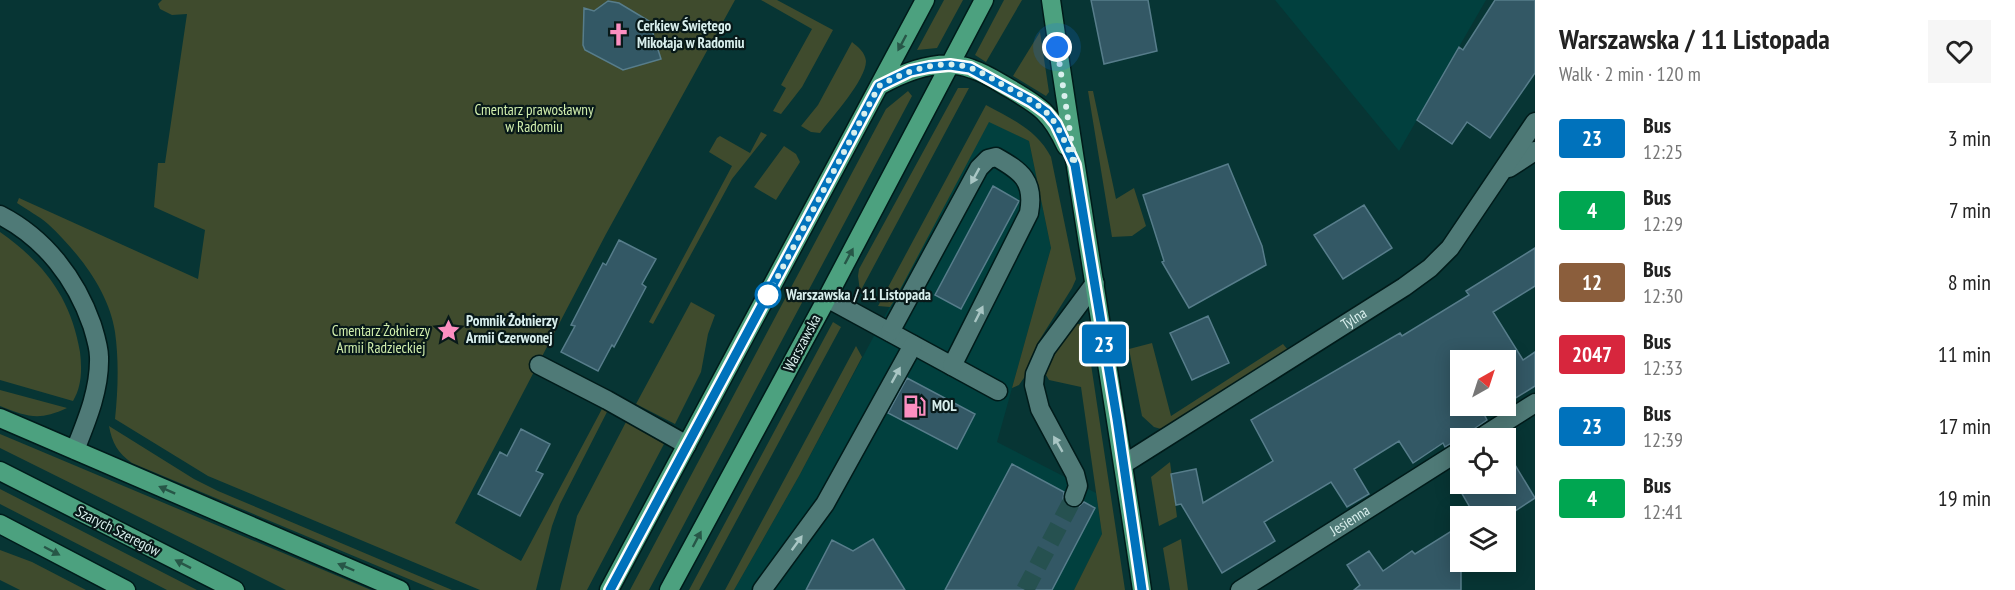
<!DOCTYPE html>
<meta charset="utf-8">
<style>
:root{--surface:#fff;--page:#f6f6f6;--text:#222;--muted:#767676}
body{margin:0;font-family:"PT Sans Narrow",sans-serif;background:var(--page);color:var(--text);height:100vh;display:flex;flex-direction:column;font-size:22px;white-space:nowrap}
*{box-sizing:border-box;margin:0}
p{font-size:20px;color:var(--muted)}
.icon{flex:none;width:33px;height:33px;fill:none;stroke:currentColor;stroke-width:2;stroke-linecap:round;stroke-linejoin:round}
.map{position:relative;flex:1;overflow:hidden}
.drawer{display:flex;flex-direction:column;background:var(--surface);width:480px}
.drawer>*{flex:none}
.badge{padding:0 12px;border-radius:4px;font-size:21px;line-height:39px}
.needle{width:39px;rotate:39deg}
.fabs{position:absolute;left:1450px;top:350px;display:grid;gap:12px}
.fabs a{display:grid;place-items:center;width:66px;height:66px;border-radius:0px;background:var(--surface);box-shadow:0 3px 15px #0003;font-size:30px}
.you{position:absolute;width:30px;height:30px;margin:-15px;border:4px solid #fff;border-radius:50%;background:#1a73e8;box-shadow:0 0 0 9px #1a73e833}
.map>.badge{position:absolute;translate:-50% -50%;box-shadow:0 0 0 3px #fff}
.round{display:grid;place-items:center;flex:none;width:63px;height:63px;border-radius:0px;background:var(--page)}
.overview{display:flex;align-items:center;justify-content:space-between;height:102px;padding:0 24px}
h1{font-size:28px;font-weight:600;line-height:45px}
ul{padding:0;list-style:none}
li{display:flex;align-items:center;gap:18px;height:72px;padding:0 24px}
li div{flex:1}
li b{display:block;font-size:22px}
li em{font-style:normal}
li .badge{min-width:66px;font-weight:700;text-align:center}
main{display:flex;flex:1;min-height:0}
.map>svg:first-child{display:block}
</style>
<main>
<div class="map">
<svg width="1535" height="590" viewBox="0 0 1535 590">
<rect width="100%" height="100%" fill="#073534"/>
<!-- built -->
<path fill="#01403e" d="M1275 0H1486L1399 151Z
M989 121 1029 141 1051 248 997 442 1096 493 1102 534 1074 590H734L799 476Z"/>
<!-- green -->
<path fill="#3f4b2d" d="M162 0H735L606 234 455 523 521 561 603 407 608 410 560 504 552 526 536 590H480L208 476 115 419C118 390 119 361 115 332 109 291 78 252 48 224 39 216 27 210 17 203L19 198 198 279 205 230 154 207 158 163H165L187 14 172 15 160 9 158 4Z
M761 0H777L833 30 802 87 781 114 773 111 786 88 781 85 812 29Z
M944 0H963L937 48 917 50Z
M1004 0H1022L986 62 975 55Z
M1040 32 1049 92 1046 96 1013 76Z
M852 42C858 47 865 52 866 61 866 80 832 117 820 133L811 132 801 126 818 105Z
M958 88H969L860 292 858 276 859 269Z
M908 91 912 96 649 590H630L886 109Z
M1088 91H1093L1116 199 1134 188 1146 226 1132 236 1112 237Z
M986 105C1012 119 1037 130 1051 157L1076 279 1072 288 1037 344 1028 372 1019 385 1012 388 1051 248 1029 141 989 122 894 301 890 307 878 306Z
M761 132 767 135 732 179 653 324 649 322 732 166 709 152 717 138 720 136 750 153Z
M784 146 796 154 800 162 776 200 754 187Z
M0 232C44 263 71 298 80 352 82 369 82 386 73 401L0 380Z
M691 302 715 315 708 334 701 372 675 424 636 404Z
M833 322 841 327 699 590H689Z
M1077 324H1082L1086 331 1125 590H1074L1102 534 1081 387 1049 380 1046 375C1049 361 1066 333 1077 324Z
M1152 343 1171 416 1283 344 1288 350 1171 426 1161 429 1154 427 1142 416 1129 349Z
M856 346 862 357 799 476 734 590H725Z
M0 390 67 408C39 421 28 417 0 406Z
M626 422 664 444 587 590H560L577 516Z
M109 426 194 479 218 491 452 590H435L132 463C118 453 112 443 109 426Z
M0 434 371 590H286L0 448Z
M1170 462 1177 517 1159 526 1151 477Z
M0 489 197 590H167L0 504Z
M1181 539 1188 590H1170L1163 548Z
M0 550 32 562 86 590H20L0 580Z"/>
<!-- building -->
<path fill="#335865" stroke="#577d8b" stroke-width="1.5" d="M1091 0H1148L1157 51 1104 64Z
M1495 0H1535V73L1490 138 1467 122 1452 144 1417 120 1459 47 1463 50Z
M608 1 619 3 649 21 661 59 623 70 585 50 583 45 584 8 594 11Z
M1228 164 1262 246 1266 265 1189 308 1162 262 1164 261 1143 195Z
M993 186 1019 201 961 309 935 295Z
M1364 205 1392 248 1343 279 1314 235Z
M619 240 656 259 642 284 646 287 614 347 612 345 598 371 561 352 575 326 571 325 603 263 606 265Z
M1535 248V286L1493 312 1523 360 1535 352V386L1506 404V360H1461V405H1504L1485 416 1487 420 1474 429 1469 438H1461L1445 447 1443 443 1413 463 1399 441 1354 469 1369 494 1347 507 1331 482 1264 522 1275 541 1222 573 1181 504 1176 505 1171 474 1196 469 1203 503 1273 461 1251 420 1400 333 1402 336 1469 295 1466 291Z
M1208 316 1229 363 1192 380 1170 333Z
M907 378 975 414 957 449 888 413Z
M521 429 550 444 536 471 543 474 520 516 478 494 500 452 507 456Z
M1506 450 1535 498 1506 517 1475 516 1461 492 1469 486 1467 483H1506Z
M1012 464 1064 492 1063 500 1070 507 1077 508 1084 502 1095 508 1052 590H945Z
M1461 525V590H1354L1360 585 1347 565 1369 551 1383 571 1412 551 1415 554Z
M873 539 905 590H806L832 540 853 551Z"/>
<g fill="none" stroke-linecap="round" stroke-linejoin="round">
<!-- minor-tunnel -->
<path stroke="#265150" stroke-width="18" stroke-dasharray="18 9" stroke-linecap="butt" d="M1025 590 1074 497"/>
<defs>
<g id="minor">
<path d="M1509 168 1535 151"/>
<path d="M0 215C45 238 76 279 92 325 95 335 99 347 99 357 100 389 87 420 75 450"/>
<path d="M827 298 998 391"/>
<path d="M890 332 979 168 988 159 996 157C1021 171 1035 181 1029 213L952 366"/>
<path d="M539 365 607 400 687 445"/>
<path d="M1480 438 1535 403"/>
<path id="s1" d="M1124 464 1404 287 1430 268 1450 248 1535 122"/>
<path d="M1074 497 1078 486 1075 474 1040 409 1034 385 1035 374 1046 349 1095 283"/>
<path d="M762 590 825 504 913 345"/>
<path id="s2" d="M1240 590 1461 450"/>
</g>
<path id="major" d="M1051 0C1079 197 1113 393 1142 590
M879 86C906 71 941 57 972 69 985 73 997 81 1009 88 1040 106 1051 113 1066 146
M0 418 400 590
M0 471 235 590
M0 524 126 590
M609 590 925 0
M669 590 827 298 984 0"/>
</defs>
<!-- minor casing -->
<use href="#minor" stroke="#001b1a" stroke-width="21"/>
<!-- major casing -->
<use href="#major" stroke="#001b1a" stroke-width="21"/>
<!-- minor -->
<use href="#minor" stroke="#4f7a77" stroke-width="18"/>
<!-- major -->
<use href="#major" stroke="#4ca17f" stroke-width="18"/>
</g>
<!-- one-way arrows -->
<defs><path id="oneway-solid" d="M-6-.8H1V-3.2L6.5 0L1 3.2V.8H-6Z" transform="scale(1.5)"/></defs>
<g fill="#275647">
<use href="#oneway-solid" transform="translate(902 43) rotate(118)"/>
<use href="#oneway-solid" transform="translate(849 256) rotate(-62)"/>
<use href="#oneway-solid" transform="translate(167 490) rotate(-156)"/>
<use href="#oneway-solid" transform="translate(697 539) rotate(-62)"/>
<use href="#oneway-solid" transform="translate(52 551) rotate(28)"/>
<use href="#oneway-solid" transform="translate(183 564) rotate(-153)"/>
<use href="#oneway-solid" transform="translate(346 567) rotate(-157)"/>
</g>
<g fill="#a9c6c4">
<use href="#oneway-solid" transform="translate(975 176) rotate(119)"/>
<use href="#oneway-solid" transform="translate(979 314) rotate(-63)"/>
<use href="#oneway-solid" transform="translate(896 375) rotate(-61)"/>
<use href="#oneway-solid" transform="translate(1058 444) rotate(-120)"/>
<use href="#oneway-solid" transform="translate(797 543) rotate(-54)"/>
</g>
<g fill="none" stroke-linecap="round" stroke-linejoin="round">
<defs>
<path id="line" d="M610 590 879 86 910 71 929 67 950 65 970 68 1032 102 1047 113 1056 124 1075 165 1117 419 1142 590"/>
</defs>
<!-- line casing -->
<use href="#line" stroke="#fff" stroke-width="14"/>
<!-- line -->
<use href="#line" stroke="#0072bc" stroke-width="9"/>
<!-- walk -->
<path stroke="#d9efed" stroke-width="6" stroke-dasharray="0 10.8" d="M768 295 879 86C905 71 941 58 971 68 984 73 996 81 1008 88 1021 95 1036 102 1047 113 1060 126 1067 148 1075 165L1057 47"/>
</g>
<!-- icons -->
<defs>
<symbol id="church-bare" viewBox="-9 -9 18 18"><path d="M-1.2-6h2.4v3.5h3.3v2.4h-3.3V6h-2.4V-.1h-3.3v-2.4h3.3Z" fill="#fc8fc1" stroke="#081919" stroke-width="2.5" paint-order="stroke"/></symbol>
<symbol id="sight-bare" viewBox="-9 -9 18 18"><path d="M0-6L1.8-2.2L6-1.7L2.9 1.2L3.7 5.4L0 3.3L-3.7 5.4L-2.9 1.2L-6-1.7L-1.8-2.2Z" fill="#fc8fc1" stroke="#081919" stroke-width="2.5" paint-order="stroke"/></symbol>
<symbol id="fuel-bare" viewBox="-9 -9 18 18"><path d="M-5.5-6h7V0h2V4h1.3V-2.5L3-4.5l.8-.8L6-3V5H2.5V1h-1V6h-7ZM-4.2-4.7v3.2H.2V-4.7Z" fill="#fc8fc1" stroke="#081919" stroke-width="2.5" paint-order="stroke"/></symbol>
</defs>
<g fill-rule="evenodd">
<use href="#church-bare" x="602" y="18" width="33" height="33"/>
<use href="#sight-bare" x="432" y="314" width="33" height="33"/>
<use href="#fuel-bare" x="898" y="390" width="33" height="33"/>
</g>
<!-- markers -->
<circle fill="#fff" stroke="#0072bc" stroke-width="3" cx="768" cy="295" r="12"/>
<g text-anchor="middle" stroke-width="4.5" stroke-linejoin="round" paint-order="stroke">
<!-- poi labels -->
<g font-size="15" font-weight="bold" fill="#d9efed" stroke="#081919" text-anchor="start">
<text x="637" y="31">Cerkiew Świętego<tspan x="637" dy="17">Mikołaja w Radomiu</tspan></text>
<text x="466" y="326">Pomnik Żołnierzy<tspan x="466" dy="17">Armii Czerwonej</tspan></text>
<text x="932" y="411">MOL</text>
</g>
<!-- park labels -->
<g font-size="15" fill="#d2efad" stroke="#081919">
<text x="534" y="115">Cmentarz prawosławny<tspan x="534" dy="17">w Radomiu</tspan></text>
<text x="381" y="336">Cmentarz Żołnierzy<tspan x="381" dy="17">Armii Radzieckiej</tspan></text>
</g>
<!-- stop labels -->
<g font-size="15" font-weight="bold" fill="#d9efed" stroke="#081919" text-anchor="start">
<text x="786" y="300">Warszawska / 11 Listopada</text>
</g>
<!-- street labels -->
<g font-size="15" fill="#d9efed" stroke="#081919">
<text dy="5" stroke="none"><textPath href="#s1" startOffset="272">Tylna</textPath></text>
<text transform="translate(802 343) rotate(-62)" y="5">Warszawska</text>
<text dy="5" stroke="none"><textPath href="#s2" startOffset="130">Jesienna</textPath></text>
<text transform="translate(118 531) rotate(27)" y="5">Szarych Szeregów</text>
</g>
</g>
</svg>
<div class="fabs">
<a><svg class="needle" viewBox="-14 -14 28 28"><path d="M0-13l5 13h-10z" fill="#e53935"/><path d="M0 13l5-13h-10z" fill="#767676"/></svg></a>
<a><svg class="icon" aria-label="locate" viewBox="0 0 24 24"><circle cx="12" cy="12" r="6"/><path d="M12 2v4M12 18v4M2 12h4M18 12h4"/></svg></a>
<a><svg class="icon" aria-label="layers" viewBox="0 0 24 24"><path d="M12 4l9 5-9 5-9-5zM3 14l9 5 9-5"/></svg></a>
</div>
<div class="you" style="left:1057px;top:47px"></div>
<b class="badge" style="left:1104px;top:344px;background:#0072bc;color:#fff">23</b>
</div>
<section class="drawer">
<div class="overview"><div><h1>Warszawska / 11 Listopada</h1><p>Walk · 2 min · 120 m</p></div><a class="round"><svg class="icon" aria-label="heart" viewBox="0 0 24 24"><path d="M12 20l-8-8c-3-5 5-10 8-4 3-6 11-1 8 4z"/></svg></a></div>
<ul>
<li><span class="badge" style="background:#0072bc;color:#fff">23</span><div><b>Bus</b><p>12:25</p></div><em>3 min</em></li>
<li><span class="badge" style="background:#00a651;color:#fff">4</span><div><b>Bus</b><p>12:29</p></div><em>7 min</em></li>
<li><span class="badge" style="background:#8b5e3c;color:#fff">12</span><div><b>Bus</b><p>12:30</p></div><em>8 min</em></li>
<li><span class="badge" style="background:#d7263d;color:#fff">2047</span><div><b>Bus</b><p>12:33</p></div><em>11 min</em></li>
<li><span class="badge" style="background:#0072bc;color:#fff">23</span><div><b>Bus</b><p>12:39</p></div><em>17 min</em></li>
<li><span class="badge" style="background:#00a651;color:#fff">4</span><div><b>Bus</b><p>12:41</p></div><em>19 min</em></li>
</ul>
</section>
</main>
